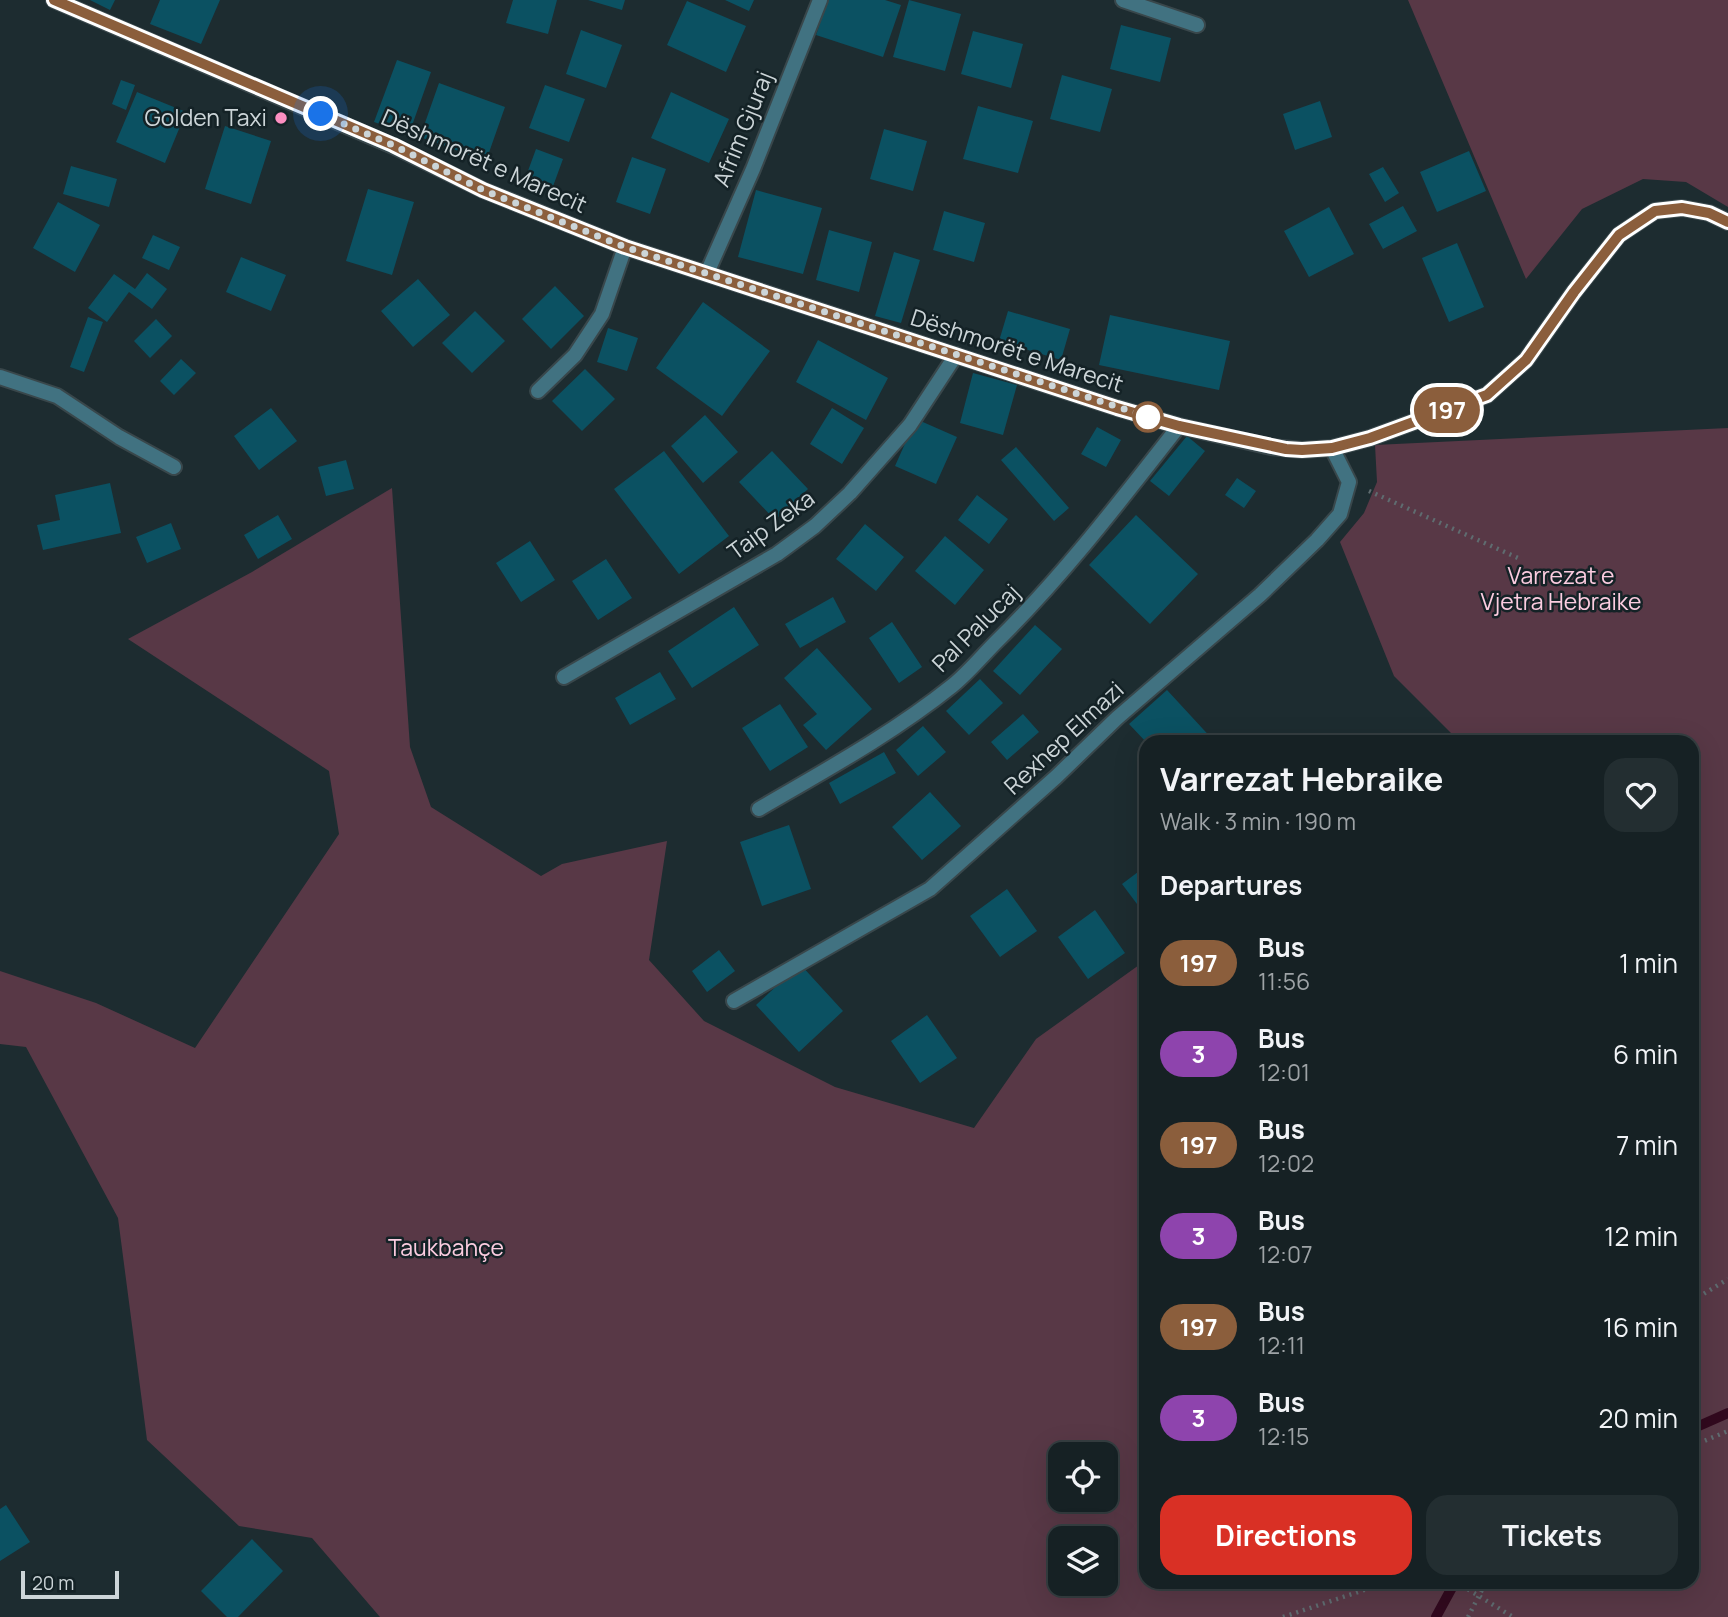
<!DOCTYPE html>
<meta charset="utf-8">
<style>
:root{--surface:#162124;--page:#232e31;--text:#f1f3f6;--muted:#9ea3a6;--line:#353e41;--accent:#d93025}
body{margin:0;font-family:Manrope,sans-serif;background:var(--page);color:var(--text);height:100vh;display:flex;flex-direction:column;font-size:26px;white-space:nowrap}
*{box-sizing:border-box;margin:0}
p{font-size:23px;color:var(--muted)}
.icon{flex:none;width:38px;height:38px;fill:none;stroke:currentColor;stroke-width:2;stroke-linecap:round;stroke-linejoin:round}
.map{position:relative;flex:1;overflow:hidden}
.details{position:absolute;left:1139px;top:735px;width:560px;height:854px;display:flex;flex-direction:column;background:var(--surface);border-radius:21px;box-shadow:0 7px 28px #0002,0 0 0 2px var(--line)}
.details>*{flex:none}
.badge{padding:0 14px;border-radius:23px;font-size:24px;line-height:46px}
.tools{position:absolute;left:1048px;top:1442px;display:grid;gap:14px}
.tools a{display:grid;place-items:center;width:70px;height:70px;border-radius:14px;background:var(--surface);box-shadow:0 7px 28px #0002,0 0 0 2px var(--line);font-size:35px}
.scale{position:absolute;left:21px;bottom:18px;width:98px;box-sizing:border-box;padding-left:7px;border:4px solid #ccd5d8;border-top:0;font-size:19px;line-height:24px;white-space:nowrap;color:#ccd5d8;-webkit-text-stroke:5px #142226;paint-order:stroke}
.you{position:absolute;width:35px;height:35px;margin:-18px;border:5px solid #fff;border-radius:50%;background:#1a73e8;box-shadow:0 0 0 10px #1a73e833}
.map>.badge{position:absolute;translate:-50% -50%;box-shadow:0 0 0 4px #fff}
h2{padding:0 21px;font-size:26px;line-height:63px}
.round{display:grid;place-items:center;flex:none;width:74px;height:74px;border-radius:21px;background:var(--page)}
.summary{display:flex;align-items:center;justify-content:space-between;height:119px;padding:0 21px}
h1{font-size:33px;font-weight:700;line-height:52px}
.primary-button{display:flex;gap:14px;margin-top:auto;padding:14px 21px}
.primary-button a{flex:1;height:80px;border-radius:21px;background:var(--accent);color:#fff;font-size:28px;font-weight:700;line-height:80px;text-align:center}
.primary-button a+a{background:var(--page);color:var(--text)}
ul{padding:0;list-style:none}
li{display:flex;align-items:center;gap:21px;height:91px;padding:0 21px}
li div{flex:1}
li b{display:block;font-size:26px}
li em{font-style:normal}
li .badge{min-width:77px;font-weight:700;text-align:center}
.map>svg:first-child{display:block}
</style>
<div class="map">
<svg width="1728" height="1617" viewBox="0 0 1728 1617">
<rect width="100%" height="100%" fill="#1d2c30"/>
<!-- green -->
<path fill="#583846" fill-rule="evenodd" d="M1408 0H1728V207L1686 182 1643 179 1582 209 1526 279Z
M1728 428V1617H380L312 1538 239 1526 147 1440 118 1218 26 1047 0 1044V971L96 1003 195 1048 339 834 329 771 128 639 252 572 392 488 410 747 431 807 541 876 562 864 667 841 649 960 704 1021 835 1087 974 1128 1036 1039 1146 960V1582H1692V742H1460L1394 676 1340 542 1364 513 1377 482 1375 445ZM1060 1454H1106V1500H1060ZM1060 1538H1106V1584H1060Z"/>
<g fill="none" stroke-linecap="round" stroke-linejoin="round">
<!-- stream -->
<path stroke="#31091e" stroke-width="10" d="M1692 1429 1728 1413
M1436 1617 1455 1582"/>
</g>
<!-- building -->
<path fill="#0b5162" d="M90 0H115L110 10Z
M160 0H220L201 44 150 24Z
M513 0H557L548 34 506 23Z
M588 0H625L622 10Z
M725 0H754L749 11Z
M828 0H885L901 5 883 57 816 35Z
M909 0 961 14 945 71 893 57Z
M687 1 746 26 726 72 667 45Z
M1121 25 1171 38 1160 82 1110 69Z
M581 30 622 45 606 88 566 74Z
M973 31 1023 44 1011 88 961 74Z
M397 60 431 72 409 134 374 122Z
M1062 75 1112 89 1100 132 1050 119Z
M121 80 135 85 126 110 112 104Z
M439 83 505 107 486 161 420 137Z
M545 85 585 99 569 142 529 128Z
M137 92 186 112 165 163 116 142Z
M671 92 729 119 709 163 651 138Z
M1320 101 1332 137 1295 150 1283 114Z
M978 106 1033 121 1018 173 963 159Z
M225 126 271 141 251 204 205 189Z
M884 129 927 141 913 191 870 179Z
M536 149 563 159 552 189 525 179Z
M1469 151 1486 191 1437 212 1420 172Z
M632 157 666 169 650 214 616 202Z
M71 166 117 179 109 207 63 194Z
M1383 167 1399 193 1385 202 1369 174Z
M368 189 414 202 392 275 346 261Z
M756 190 822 208 803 274 738 257Z
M58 202 100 225 75 272 33 248Z
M1403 206 1417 231 1383 249 1369 224Z
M1329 207 1354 254 1309 277 1284 231Z
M944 211 985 223 974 262 933 250Z
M829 230 872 242 859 292 816 280Z
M153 235 180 247 169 270 142 258Z
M1457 243 1484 307 1449 322 1422 258Z
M894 252 920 260 901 323 875 316Z
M241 257 286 275 271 311 226 292Z
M147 273 167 289 152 309 129 292 107 322 88 308 114 274 135 289Z
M418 279 450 315 413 347 381 311Z
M555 286 584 316 551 349 522 319Z
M703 302 770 351 722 416 656 368Z
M475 311 505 341 472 373 442 343Z
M1008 311 1070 329 1061 360 999 341Z
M1110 315 1230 341 1219 390 1099 365Z
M88 317 103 322 84 372 70 367Z
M156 319 172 336 150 358 134 341Z
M608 328 638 338 627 371 597 362Z
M818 340 888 378 866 420 796 382Z
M181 359 196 373 174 395 160 381Z
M585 369 615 399 582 431 552 401Z
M973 373 1017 385 1003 435 960 423Z
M271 408 297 441 259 470 234 436Z
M832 408 864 428 842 464 810 444Z
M705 415 738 452 703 483 671 446Z
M916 419 957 437 936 484 895 466Z
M1097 427 1121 440 1106 467 1081 454Z
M1187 436 1205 451 1169 496 1150 481Z
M1016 447 1069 508 1054 521 1001 460Z
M664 451 729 536 679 574 614 489Z
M772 451 808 489 775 520 739 482Z
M346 460 354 489 326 496 318 467Z
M1237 478 1256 491 1244 508 1225 495Z
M110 483 121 533 43 550 37 525 60 520 55 495Z
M977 495 1008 519 989 544 958 520Z
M278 515 292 539 258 559 244 535Z
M1136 515 1198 574 1150 624 1089 565Z
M171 523 181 549 147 563 136 537Z
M865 524 904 557 876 591 836 559Z
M945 536 984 570 955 605 915 571Z
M530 541 555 580 521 602 496 563Z
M606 559 632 598 598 620 572 581Z
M833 597 846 622 800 648 785 624Z
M734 607 759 645 692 688 668 651Z
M892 622 922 667 899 683 869 638Z
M1035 625 1062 649 1020 695 993 671Z
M817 648 872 709 826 750 803 725 817 714 784 678Z
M660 672 676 699 630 725 615 698Z
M980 679 1003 703 969 735 946 711Z
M1167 690 1215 742H1146L1129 724Z
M780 704 808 747 770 771 742 728Z
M1023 714 1039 732 1007 760 991 742Z
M923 726 946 752 918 776 896 750Z
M884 752 896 773 840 804 829 783Z
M930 792 961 826 922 860 892 827Z
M789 825 811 889 762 906 740 842Z
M1146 866V916L1122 884Z
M1007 889 1037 931 1000 957 970 916Z
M1095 910 1125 953 1088 979 1058 937Z
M719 950 735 971 707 992 692 971Z
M800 964 843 1011 799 1052 756 1005Z
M927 1015 957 1058 920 1083 891 1041Z
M6 1505 30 1542 0 1561V1509Z
M252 1539 283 1571 238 1617H227L201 1591Z"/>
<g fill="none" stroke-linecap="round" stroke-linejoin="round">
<defs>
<path id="minor" d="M1123 0 1197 25
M707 273 753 169 820 0
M0 377 57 396 119 437 174 467
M538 391 575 355 602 314 625 247
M564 677 777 554 815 526 850 493 910 425 956 355
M759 809C824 771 892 734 952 686 968 673 982 656 997 641 1064 575 1121 500 1179 426
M734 1001 930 889 1056 777 1117 718 1260 595 1317 540 1340 514 1349 482 1332 448"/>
<path id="tertiary" d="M54 0 393 146 483 190 625 247 1117 408 1179 426 1271 447 1302 450 1332 448 1370 438 1487 395 1526 360 1574 292 1619 235 1655 211 1682 208 1709 213 1728 222"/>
</defs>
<!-- minor casing -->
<use href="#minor" stroke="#39474b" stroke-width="18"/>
<!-- tertiary casing -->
<use href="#tertiary" stroke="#39474b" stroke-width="18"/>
<!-- path -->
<path stroke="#5f6c70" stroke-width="4.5" stroke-dasharray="2 5" stroke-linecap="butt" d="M1369 491 1518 558
M1692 1301 1728 1279
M1692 1446 1728 1431
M1456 1582 1513 1617
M1283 1617 1388 1582
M1468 1617 1486 1582"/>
<!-- minor -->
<use href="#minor" stroke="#417281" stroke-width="14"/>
<!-- tertiary -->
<use href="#tertiary" stroke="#417281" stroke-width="14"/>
</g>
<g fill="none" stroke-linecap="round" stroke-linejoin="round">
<defs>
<path id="line" d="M54 0 393 145 483 190 625 247 1117 408 1179 426 1286 449 1302 450 1332 448 1370 438 1487 395 1526 360 1574 292 1619 235 1655 211 1682 208 1709 213 1728 222"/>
</defs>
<!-- line casing -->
<use href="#line" stroke="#fff" stroke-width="16"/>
<!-- line -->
<use href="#line" stroke="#8b5e3c" stroke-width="10"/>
<!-- walk -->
<path stroke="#ccd5d8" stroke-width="7" stroke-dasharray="0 12.6" d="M321 114 393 145 483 190 625 247 1158 420 1148 417"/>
</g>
<!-- markers -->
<circle fill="#fc8fc1" stroke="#142226" stroke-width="2.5" cx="281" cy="118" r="7"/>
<circle fill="#fff" stroke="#8b5e3c" stroke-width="3.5" cx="1148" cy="417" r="14"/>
<g text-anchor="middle" stroke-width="5" stroke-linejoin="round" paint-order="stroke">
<!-- poi labels -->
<g font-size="23" fill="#ccd5d8" stroke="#142226" text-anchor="end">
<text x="267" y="126">Golden Taxi</text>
</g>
<!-- street labels -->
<g font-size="23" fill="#ccd5d8" stroke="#142226">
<text transform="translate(743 129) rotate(-68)" y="8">Afrim Gjuraj</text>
<text transform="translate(484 161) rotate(24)" y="8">Dëshmorët e Marecit</text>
<text transform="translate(1017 351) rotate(18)" y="8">Dëshmorët e Marecit</text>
<text transform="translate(771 525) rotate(-36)" y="8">Taip Zeka</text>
<text transform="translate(976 628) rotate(-45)" y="8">Pal Palucaj</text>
<text transform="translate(1064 738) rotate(-43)" y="8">Rexhep Elmazi</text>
</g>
<!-- park labels -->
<g font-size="23" fill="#fccce0" stroke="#142226">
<text x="1561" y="584">Varrezat e<tspan x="1561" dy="26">Vjetra Hebraike</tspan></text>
<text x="446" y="1256">Taukbahçe</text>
</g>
</g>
</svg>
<div class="tools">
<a><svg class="icon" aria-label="locate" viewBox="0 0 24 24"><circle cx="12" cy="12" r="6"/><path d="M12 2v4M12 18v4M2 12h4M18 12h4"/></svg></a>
<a><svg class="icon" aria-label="layers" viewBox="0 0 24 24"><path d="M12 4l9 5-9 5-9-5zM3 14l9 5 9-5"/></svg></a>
</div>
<div class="scale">20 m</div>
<div class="you" style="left:321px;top:114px"></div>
<b class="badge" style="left:1447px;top:410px;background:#8b5e3c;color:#fff">197</b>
<section class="details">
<div class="summary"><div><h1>Varrezat Hebraike</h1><p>Walk · 3 min · 190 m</p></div><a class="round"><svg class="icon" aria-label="heart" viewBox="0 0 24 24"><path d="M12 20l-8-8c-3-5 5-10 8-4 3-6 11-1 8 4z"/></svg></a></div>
<h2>Departures</h2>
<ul>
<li><span class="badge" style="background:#8b5e3c;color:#fff">197</span><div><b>Bus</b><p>11:56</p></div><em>1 min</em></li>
<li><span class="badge" style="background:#8e44ad;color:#fff">3</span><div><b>Bus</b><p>12:01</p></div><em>6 min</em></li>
<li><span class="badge" style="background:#8b5e3c;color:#fff">197</span><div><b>Bus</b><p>12:02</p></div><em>7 min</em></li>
<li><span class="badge" style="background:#8e44ad;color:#fff">3</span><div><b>Bus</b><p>12:07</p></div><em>12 min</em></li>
<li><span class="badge" style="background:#8b5e3c;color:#fff">197</span><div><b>Bus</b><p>12:11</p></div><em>16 min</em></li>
<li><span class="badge" style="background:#8e44ad;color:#fff">3</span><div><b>Bus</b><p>12:15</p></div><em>20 min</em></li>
</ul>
<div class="primary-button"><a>Directions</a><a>Tickets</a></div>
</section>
</div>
